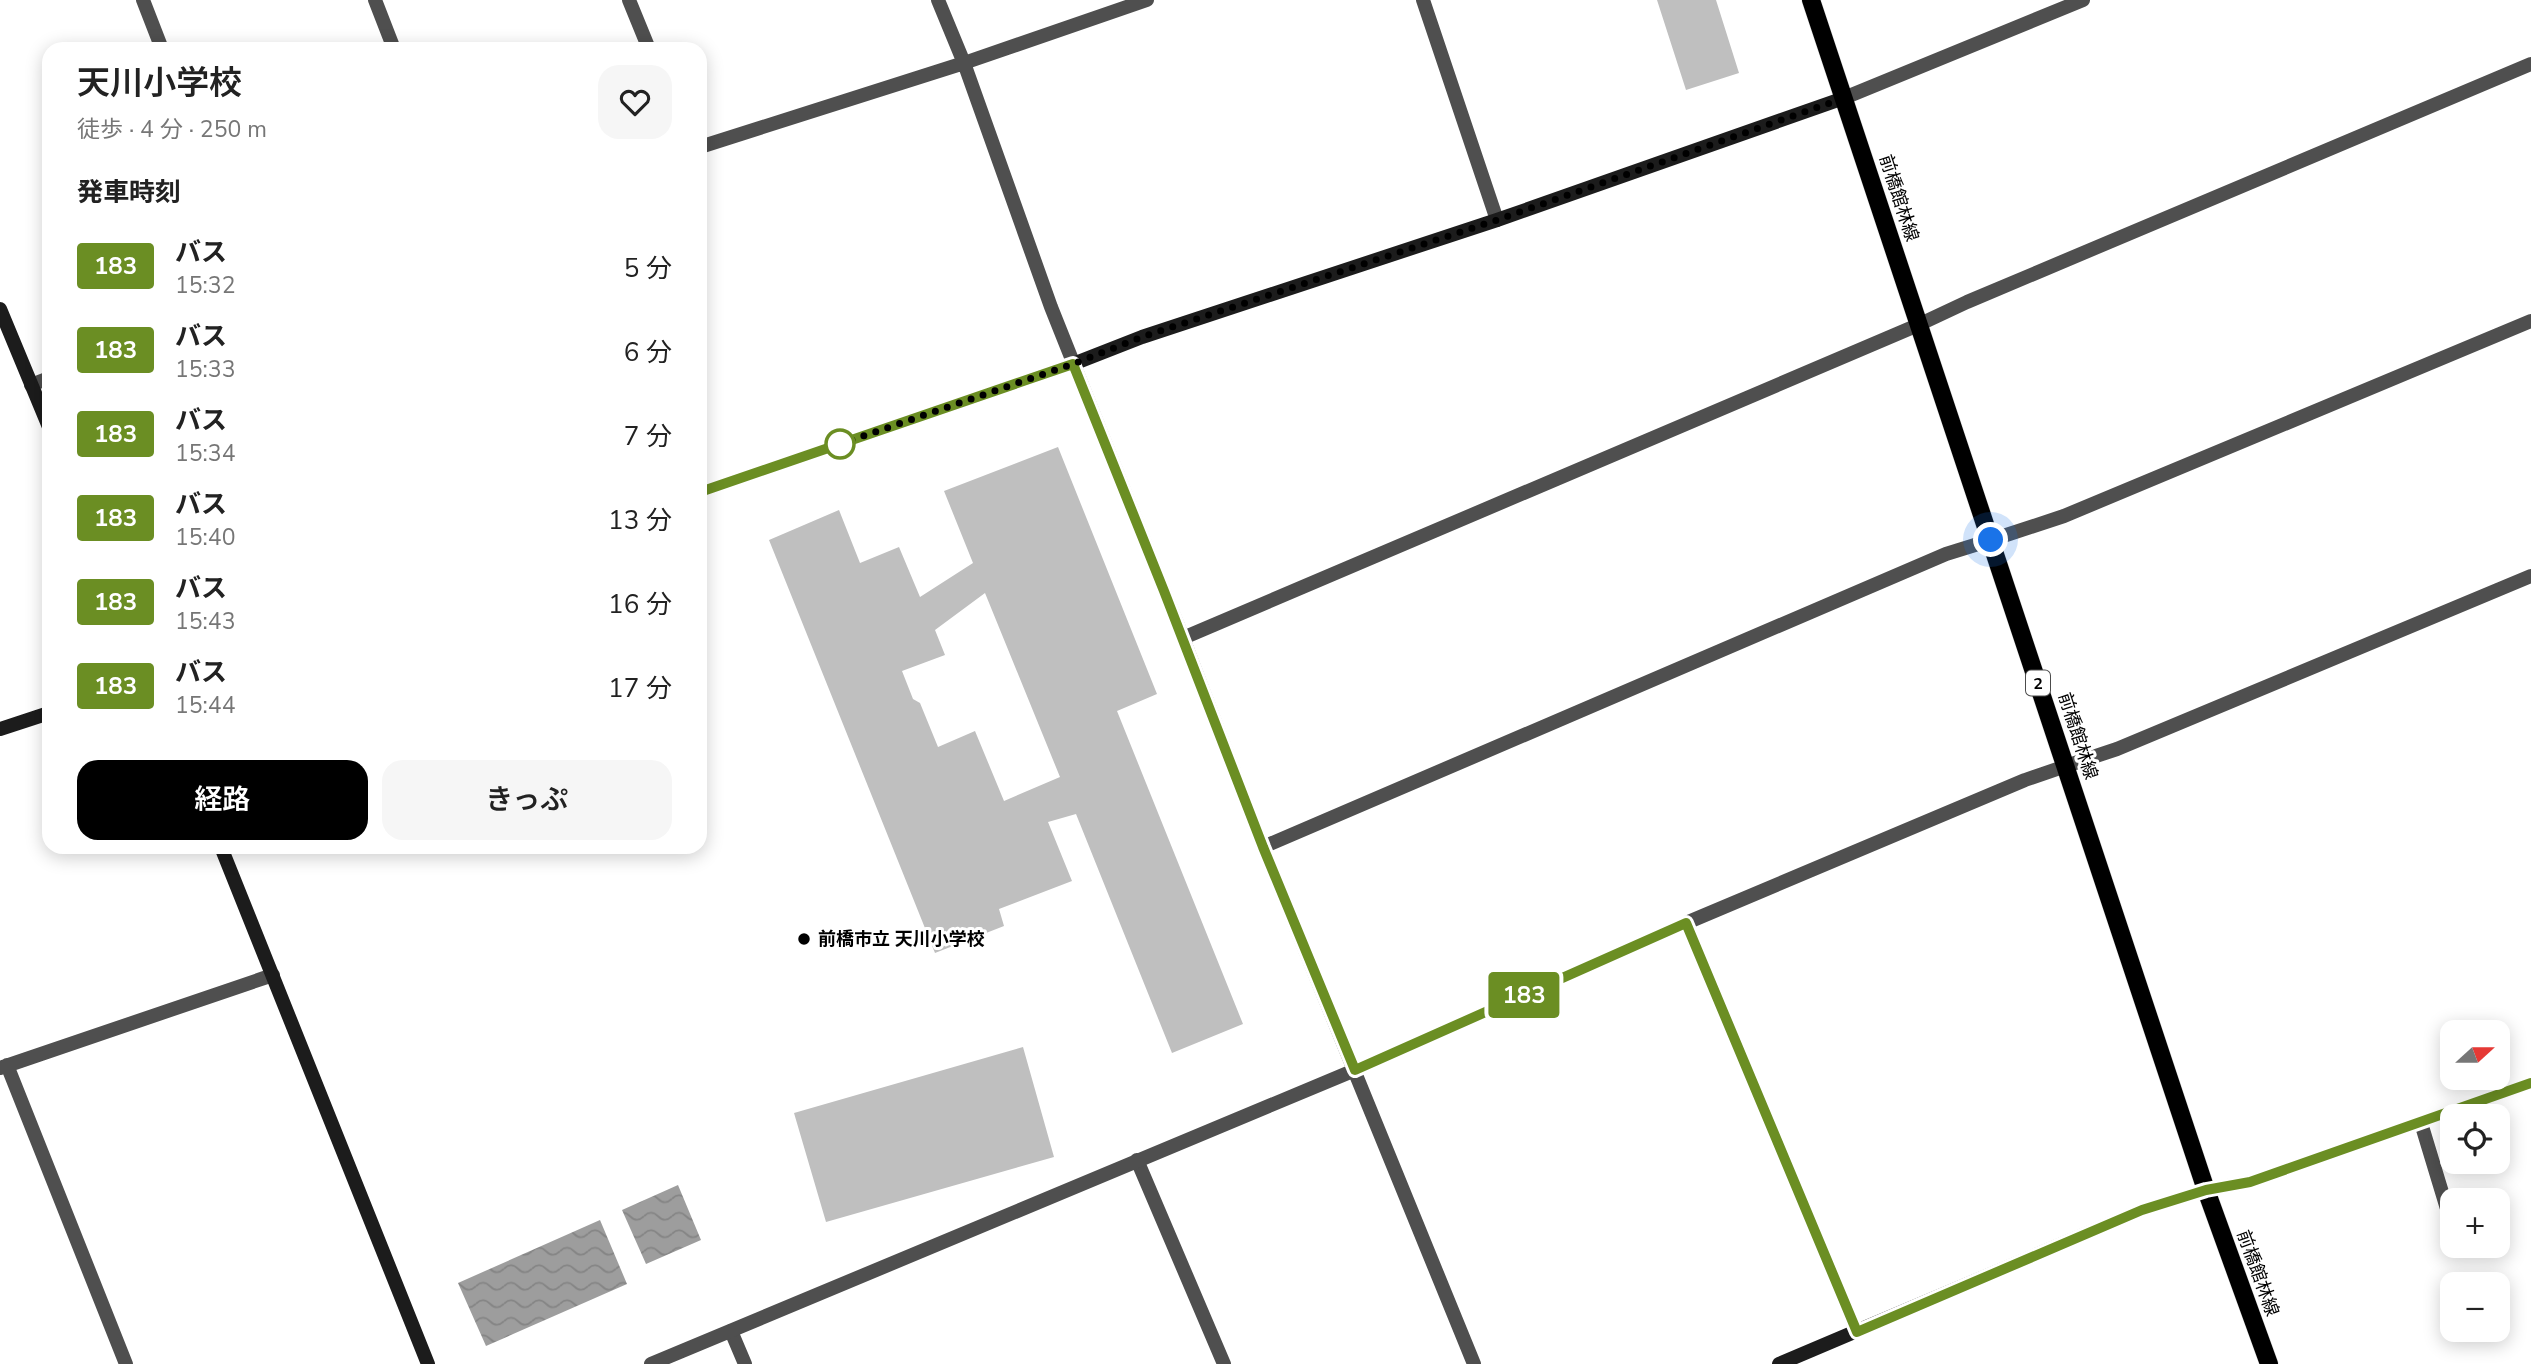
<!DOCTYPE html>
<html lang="ja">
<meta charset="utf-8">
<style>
:root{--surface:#fff;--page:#f6f6f6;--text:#222;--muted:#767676;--accent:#000}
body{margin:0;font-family:"Nunito Sans","Noto Sans JP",sans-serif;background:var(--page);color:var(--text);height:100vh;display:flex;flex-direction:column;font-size:26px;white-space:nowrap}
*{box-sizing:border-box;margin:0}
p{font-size:23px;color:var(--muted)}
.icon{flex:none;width:38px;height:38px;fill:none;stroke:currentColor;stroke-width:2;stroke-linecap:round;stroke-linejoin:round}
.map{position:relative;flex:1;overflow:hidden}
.drawer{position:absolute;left:42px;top:42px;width:665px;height:812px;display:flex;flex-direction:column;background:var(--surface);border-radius:21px;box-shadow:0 4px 18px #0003}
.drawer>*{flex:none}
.badge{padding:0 14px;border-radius:5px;font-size:24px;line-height:46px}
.needle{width:46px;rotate:69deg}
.buttons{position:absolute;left:2440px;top:1020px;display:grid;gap:14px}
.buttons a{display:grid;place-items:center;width:70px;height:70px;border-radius:14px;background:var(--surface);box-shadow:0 4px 18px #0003;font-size:35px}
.you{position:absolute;width:35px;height:35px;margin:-18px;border:5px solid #fff;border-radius:50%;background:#1a73e8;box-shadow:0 0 0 10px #1a73e833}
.map>.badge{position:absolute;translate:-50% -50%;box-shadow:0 0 0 4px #fff}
h2{padding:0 35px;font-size:26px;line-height:63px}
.round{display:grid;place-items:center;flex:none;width:74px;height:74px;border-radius:21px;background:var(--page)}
.headline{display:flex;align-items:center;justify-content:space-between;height:119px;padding:0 35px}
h1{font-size:33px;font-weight:600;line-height:52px}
.button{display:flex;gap:14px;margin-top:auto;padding:14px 35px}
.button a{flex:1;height:80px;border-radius:21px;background:var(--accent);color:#fff;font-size:28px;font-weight:600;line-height:80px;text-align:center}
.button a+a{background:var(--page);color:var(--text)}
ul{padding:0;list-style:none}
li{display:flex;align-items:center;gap:21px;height:84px;padding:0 35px}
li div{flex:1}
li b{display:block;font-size:26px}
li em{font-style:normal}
li .badge{min-width:77px;font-weight:700;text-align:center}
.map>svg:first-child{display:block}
</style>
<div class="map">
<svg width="2531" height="1364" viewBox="0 0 2531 1364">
<defs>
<pattern id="water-waves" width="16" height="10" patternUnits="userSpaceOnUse" patternTransform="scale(1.75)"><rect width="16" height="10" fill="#9d9d9d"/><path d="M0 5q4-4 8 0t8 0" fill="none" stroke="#858585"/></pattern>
</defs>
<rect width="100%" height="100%" fill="#fff"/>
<!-- water -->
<path fill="url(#water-waves)" d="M678 1185 701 1240 646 1264 622 1210Z
M600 1220 627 1284 486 1346 458 1283Z"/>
<!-- building -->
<path fill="#bfbfbf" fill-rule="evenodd" d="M1657 0H1716L1739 73 1686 90Z
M1058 447 1157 694 1117 711 1243 1024 1172 1053 1076 814 1048 822 1072 881 999 909 1004 926 935 953 769 540 839 510 860 563 899 547 920 597 973 563 944 491ZM985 593 1060 777 1004 801 975 731 938 747 920 703 913 699 902 671 945 655 935 630Z
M1023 1047 1054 1157 826 1222 794 1113Z"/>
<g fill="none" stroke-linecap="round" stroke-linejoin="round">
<defs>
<path id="primary" d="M1811 0 2206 1190 2269 1364"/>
</defs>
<!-- primary casing -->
<use href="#primary" stroke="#dbdbdb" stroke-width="19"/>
<!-- lane -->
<path stroke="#4f4f4f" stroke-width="14" d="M1423 0 1497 220
M1918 325 1967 302 2531 64
M1991 540 2064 516 2531 321
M2066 766 2117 749 2531 576
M1686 923 1857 1332
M2421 1123 2451 1222
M1137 1160 1224 1364
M731 1331 745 1364"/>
<!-- street -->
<path stroke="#4f4f4f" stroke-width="14" d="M143 0 162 49
M375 0 394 49
M629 0 649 49
M938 0 964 63 1051 307 1183 638 1263 847 1474 1364
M1844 98 2083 0
M700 147 964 63 1147 0
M31 385 49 378
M1183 638 1918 325
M1263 847 1946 554 1991 540
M7 1065 126 1364
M0 1068 273 975
M2206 1190 2250 1182 2531 1083
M651 1364 1355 1070 1686 923 2025 780 2066 766"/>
<!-- secondary -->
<path stroke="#1c1c1c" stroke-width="14" d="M0 309 49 427
M700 492 1073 364 1142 337 1497 220 1844 98
M0 729 49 713
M221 847 428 1364
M1779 1364 2142 1210 2206 1190"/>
<!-- primary -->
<use href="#primary" stroke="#000" stroke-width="18"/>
</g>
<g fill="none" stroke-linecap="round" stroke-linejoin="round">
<defs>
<path id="line" d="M700 492 1073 364 1164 591 1263 847 1355 1070 1686 923 1857 1332 2142 1210 2206 1190 2250 1182 2531 1083"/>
</defs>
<!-- line casing -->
<use href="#line" stroke="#fff" stroke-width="16"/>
<!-- line -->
<use href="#line" stroke="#6b8e23" stroke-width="10"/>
<!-- walk -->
<path stroke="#000" stroke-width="7" stroke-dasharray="0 12.6" d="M840 444 1073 364 1142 337 1497 220 1844 98 1991 540"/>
</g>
<!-- markers -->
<circle fill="#fff" stroke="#6b8e23" stroke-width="3.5" cx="840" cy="444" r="14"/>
<circle fill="#000" stroke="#fff" stroke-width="2.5" cx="804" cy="939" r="7"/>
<g text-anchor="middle" stroke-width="6" stroke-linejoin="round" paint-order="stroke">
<!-- shield labels -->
<rect fill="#fff" stroke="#4c4c4c" stroke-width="2" x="2026" y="670.5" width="24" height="25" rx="5"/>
<g font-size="16" font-weight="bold" fill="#000">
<text x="2038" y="689">2</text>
</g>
<!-- street labels -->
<g font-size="18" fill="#000" stroke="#fff">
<text transform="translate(1899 198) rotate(72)" y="6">前橋館林線</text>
<text transform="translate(2078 736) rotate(72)" y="6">前橋館林線</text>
<text transform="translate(2258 1273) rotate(70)" y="6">前橋館林線</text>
</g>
<!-- poi labels -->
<g font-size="18" font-weight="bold" fill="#000" stroke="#fff" text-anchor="start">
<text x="818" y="945">前橋市立 天川小学校</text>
</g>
</g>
</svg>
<div class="buttons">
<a><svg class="needle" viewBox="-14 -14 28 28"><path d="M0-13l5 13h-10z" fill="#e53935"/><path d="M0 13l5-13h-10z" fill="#767676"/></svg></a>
<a><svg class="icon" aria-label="locate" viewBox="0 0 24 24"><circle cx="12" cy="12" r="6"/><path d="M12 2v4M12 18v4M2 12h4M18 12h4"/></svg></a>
<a>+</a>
<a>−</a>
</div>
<div class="you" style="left:1991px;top:540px"></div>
<b class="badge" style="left:1524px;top:995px;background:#6b8e23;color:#fff">183</b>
<section class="drawer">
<div class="headline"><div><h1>天川小学校</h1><p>徒歩 · 4 分 · 250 m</p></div><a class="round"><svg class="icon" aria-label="heart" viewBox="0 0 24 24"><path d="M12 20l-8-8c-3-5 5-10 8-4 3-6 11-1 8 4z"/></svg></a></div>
<h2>発車時刻</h2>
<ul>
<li><span class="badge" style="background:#6b8e23;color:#fff">183</span><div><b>バス</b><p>15:32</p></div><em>5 分</em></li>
<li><span class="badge" style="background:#6b8e23;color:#fff">183</span><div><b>バス</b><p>15:33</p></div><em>6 分</em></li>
<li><span class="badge" style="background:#6b8e23;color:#fff">183</span><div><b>バス</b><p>15:34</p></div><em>7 分</em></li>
<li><span class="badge" style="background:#6b8e23;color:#fff">183</span><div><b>バス</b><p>15:40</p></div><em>13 分</em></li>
<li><span class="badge" style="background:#6b8e23;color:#fff">183</span><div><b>バス</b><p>15:43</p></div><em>16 分</em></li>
<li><span class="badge" style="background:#6b8e23;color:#fff">183</span><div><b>バス</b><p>15:44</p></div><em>17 分</em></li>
</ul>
<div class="button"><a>経路</a><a>きっぷ</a></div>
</section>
</div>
